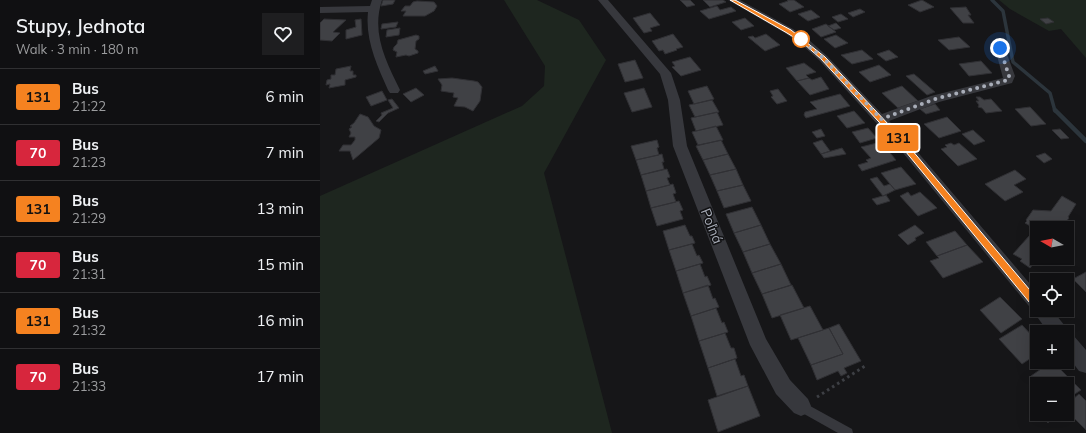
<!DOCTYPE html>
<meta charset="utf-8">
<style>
:root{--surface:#101012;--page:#1e1e20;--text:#f1f3f6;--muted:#9c9d9f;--line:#303032}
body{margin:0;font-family:Mulish,sans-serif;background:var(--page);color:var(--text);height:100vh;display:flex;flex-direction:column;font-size:15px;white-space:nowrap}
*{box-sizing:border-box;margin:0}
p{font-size:13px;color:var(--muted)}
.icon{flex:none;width:22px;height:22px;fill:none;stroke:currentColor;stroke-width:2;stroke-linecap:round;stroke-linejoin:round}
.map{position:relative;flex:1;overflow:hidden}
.sheet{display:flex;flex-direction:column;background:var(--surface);width:320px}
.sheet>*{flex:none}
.badge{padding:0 8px;border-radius:3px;font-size:14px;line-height:26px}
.needle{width:26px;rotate:279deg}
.fabs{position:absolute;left:710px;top:221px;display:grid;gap:8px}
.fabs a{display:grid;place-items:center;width:44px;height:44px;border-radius:0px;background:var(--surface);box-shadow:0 4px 16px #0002,0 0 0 1px var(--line);font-size:20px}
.you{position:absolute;width:20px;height:20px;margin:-10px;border:3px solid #fff;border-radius:50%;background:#1a73e8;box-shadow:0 0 0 6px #1a73e833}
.map>.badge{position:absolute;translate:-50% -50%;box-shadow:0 0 0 2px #fff}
.round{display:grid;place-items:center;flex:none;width:42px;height:42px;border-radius:0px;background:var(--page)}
.summary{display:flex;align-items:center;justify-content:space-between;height:68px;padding:0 16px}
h1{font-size:19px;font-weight:600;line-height:30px}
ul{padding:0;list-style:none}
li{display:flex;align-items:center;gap:12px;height:56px;padding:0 16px;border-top:1px solid var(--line)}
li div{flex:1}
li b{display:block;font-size:15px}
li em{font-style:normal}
li .badge{min-width:44px;font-weight:700;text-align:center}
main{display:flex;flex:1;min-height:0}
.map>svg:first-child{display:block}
</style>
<main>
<section class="sheet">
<div class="summary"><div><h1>Stupy, Jednota</h1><p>Walk · 3 min · 180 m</p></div><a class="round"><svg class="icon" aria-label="heart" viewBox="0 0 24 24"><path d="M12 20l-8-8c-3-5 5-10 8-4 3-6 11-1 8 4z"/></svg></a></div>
<ul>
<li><span class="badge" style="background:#f58220;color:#111">131</span><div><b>Bus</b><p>21:22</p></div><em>6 min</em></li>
<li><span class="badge" style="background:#d7263d;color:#fff">70</span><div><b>Bus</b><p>21:23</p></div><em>7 min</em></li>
<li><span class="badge" style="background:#f58220;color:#111">131</span><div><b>Bus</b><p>21:29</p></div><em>13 min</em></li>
<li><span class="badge" style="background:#d7263d;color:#fff">70</span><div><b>Bus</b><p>21:31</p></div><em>15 min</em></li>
<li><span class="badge" style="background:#f58220;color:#111">131</span><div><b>Bus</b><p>21:32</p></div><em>16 min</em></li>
<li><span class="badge" style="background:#d7263d;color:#fff">70</span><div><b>Bus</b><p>21:33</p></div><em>17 min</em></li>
</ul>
</section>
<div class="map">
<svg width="766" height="433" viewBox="0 0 766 433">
<rect width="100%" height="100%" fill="#161618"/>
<!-- green -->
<path fill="#1e261f" d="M184 0H217L259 20 286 60 224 173 292 433H0V196L202 106 224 86 225 66Z
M679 0H766V58L741 29 729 31 690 9Z"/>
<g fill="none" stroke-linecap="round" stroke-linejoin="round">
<!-- stream-far1 -->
<path stroke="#2c353c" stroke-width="3.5" d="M672 0 683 11 693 62 730 93 735 111"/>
<!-- stream -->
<path stroke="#2c353c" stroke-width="4.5" d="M735 110 766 141"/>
</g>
<!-- building -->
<path fill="#404145" stroke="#303034" d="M63 0H75L73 4 61 6Z
M360 0H370L375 5 367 7Z
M383 0H403L406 2 390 7Z
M467 0H474L484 7 470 12 459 4 468 1Z
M602 0 614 7 600 12 588 5Z
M97 1 114 2 117 6 114 11 105 16H83L86 11H81L85 6H90L93 2Z
M397 6 400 10 411 7 416 11 389 19 380 11Z
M646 7 651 15H648L654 23H643L630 8Z
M540 9 545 12 533 17 528 13Z
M491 10 500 17 488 21 478 14Z
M330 13 340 25 330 28 332 31 324 33 313 18Z
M521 14 528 19 518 22 512 17Z
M425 18 434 26 421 30 412 22Z
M728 18 734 22 726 24 720 19Z
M4 19 26 20 13 32 20 33 12 41 0 40V23Z
M41 19 42 35 26 39V30L36 27 35 20Z
M78 22 76 27 61 29 62 24Z
M516 23 521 28 514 30 508 26Z
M506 24 516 32 501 37 492 29Z
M80 28 79 35 66 37 67 30Z
M353 34 363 47 356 49 357 50 345 54 343 50 339 51 332 41Z
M446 34 460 45 445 51 428 37 433 36 435 38Z
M96 35 99 36V39L96 41 95 49 98 51V53L89 56 86 55 76 57 77 52 73 50 74 47 77 44 78 40Z
M516 35 528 43 515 48 504 39Z
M639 37 650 47 629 50 618 40Z
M542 50 553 59 532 64 521 55Z
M569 50 578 57 566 61 557 54Z
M370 57 381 70 361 76 352 67 355 66 352 62Z
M315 60 323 78 305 82 298 64Z
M661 61 672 73 649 76 639 64Z
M484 63 496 72 486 75 489 78 477 81 466 68Z
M559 65 571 75 550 82 539 72Z
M31 66 30 71H33V75H36V77L25 80V85L9 88 10 84 6 85 7 80 11 79V75H15L16 69Z
M115 66 118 71 105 74 103 71Z
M594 74 615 92 607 95 586 76Z
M501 77 509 89 490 95 477 81 489 78 492 80Z
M132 78 154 81 158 82 162 87 160 101 153 111 145 107 134 106 138 98 133 97 134 93 121 91 122 85 118 79Z
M387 86 394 99 374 104 368 91Z
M582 86 598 101 578 108 562 93Z
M96 88 104 95 91 102 83 94Z
M324 88 332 107 312 112 304 93Z
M458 89 467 101 457 104 451 97 453 96 450 91Z
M62 91 67 100 51 106 46 97Z
M520 94 530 106 486 118 484 115 485 112 497 109 490 102Z
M656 97H660L664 100 671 99 682 111 666 113 662 108 658 107 659 105 656 101H659Z
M72 99 79 108 68 113 59 122 56 121 62 115 61 113 73 108 68 100Z
M392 100 399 112 375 117 369 105Z
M615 104 620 110 606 114 600 109Z
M710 107 726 124 711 126 695 109Z
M534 111 545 123 527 128 517 116Z
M397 112 403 125 376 131 371 118Z
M40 114 48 117 54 126 61 130 59 138 33 160 30 151H19L23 145H31L35 140V137H29L31 133 29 129 32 127 30 126 34 123Z
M627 117 641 131 619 138 604 124Z
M396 126 403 140 378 145 372 132Z
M548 128 557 138 540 143 532 132Z
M501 129 505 136 497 138 492 132Z
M740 129 749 138 741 139 732 130Z
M653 130 665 141 654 145 642 134Z
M337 140 339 147 337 148 339 155 316 160 311 146Z
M401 140 408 154 383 160 376 146Z
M502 140 510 151 501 154 493 143Z
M561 142 576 160 542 171 538 165 548 162 546 160 551 158 541 147Z
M631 143 634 145 639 143 657 159 638 166 621 149 627 147 625 145Z
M522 148 526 154 504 158 501 154Z
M725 153 732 159 724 163 716 156Z
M342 154 344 162H342L344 169 321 175 316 160Z
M408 154 416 169 390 175 383 160Z
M581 167 596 184 575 190 561 173Z
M347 169 350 177 347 178 350 185 326 191 321 175Z
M416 169 423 185 397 191 390 175Z
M695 170 706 179 694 185 703 192 685 201 665 184Z
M557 177 564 186 570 184 575 190 563 196 550 179Z
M353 184 356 193 353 194 356 202 331 208 326 191Z
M423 185 431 201 404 208 397 191Z
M588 192 591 196 600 192 617 208 598 216 580 196Z
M566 195 570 201 557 205 552 199Z
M742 196 756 204 748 217 749 218 741 228H717V230L705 223 707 221 706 220 713 210 731 211Z
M359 201 363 210 360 211 363 219 337 226 331 208Z
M432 207 441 225 414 233 406 214Z
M365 225 370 236H372L375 243 349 250 343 231Z
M441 225 450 244 423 252 414 233Z
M595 225 604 233 595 238 596 240 588 245 578 235Z
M635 231 647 245 617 256 606 242Z
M709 236 717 242 718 258 710 268 700 261 702 259 693 254Z
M372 244 377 256 379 255 383 263 356 271 349 250Z
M450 244 461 264 432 273 423 252Z
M647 245 663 262 623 278 610 261 619 258 617 256Z
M380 264 385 277 387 276 391 285 363 293 356 271Z
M461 264 471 285 442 294 432 273Z
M766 272V292L753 279Z
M388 285 393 299 395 298 399 307 371 316 363 293Z
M472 285 484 308 452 318 442 294Z
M680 297 702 319 681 333 660 310Z
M490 306 503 330 471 340 460 315Z
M396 308 402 323 404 322 408 332 379 341 371 316Z
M519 324 541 361 524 368 527 373 521 376 518 371 497 380 491 365 523 354 509 328Z
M702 325 717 341V354L702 364 679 339Z
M509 328 523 354 491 365 478 338Z
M405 333 411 348H414L417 358 388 368 379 341Z
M415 359 421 376 424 375 428 386 397 396 388 368Z
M731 362H733L761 390 747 399V384H718L711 376Z
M428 386 440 416 398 432 388 400Z
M759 394 766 401V430L747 411V404Z
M719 414H735L728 423Z"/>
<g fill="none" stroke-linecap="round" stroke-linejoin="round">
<!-- path -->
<path stroke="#3d3f44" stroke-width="3" stroke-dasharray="2.5 3.5" stroke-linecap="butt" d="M497 397 545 366"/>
<!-- lane -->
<path fill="#37383d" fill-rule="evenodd" d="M481 401 532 429 533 433H518L477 410 476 406 477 402Z"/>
<!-- street -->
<path fill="#37383d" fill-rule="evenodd" d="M52 0H62C51 33 66 61 80 90L78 93H70L68 90C57 65 45 40 48 12L0 13V7L50 6Z
M278 0H288L351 73 360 100 367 146 446 339 470 380 488 399 491 406 488 413 481 416 474 413 456 394 430 345 353 146 348 100 340 74Z
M408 0H420L473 29 489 40 507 56 562 114 611 96 683 78 675 48 676 46H684L695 76 692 83 619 102 569 121 589 142 717 292V310H732L745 326 748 333 753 335 766 350V373L759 371 747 355V332H728L713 311 579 148 499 60 481 44 465 33Z"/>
</g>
<!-- line -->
<path fill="#f58220" stroke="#fff" d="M410 0H415L471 30 505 57 586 143 720 302 721 305 720 308 717 309 714 308 581 146 501 59 483 43 467 33Z"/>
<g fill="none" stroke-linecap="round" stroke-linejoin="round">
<!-- walk -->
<path stroke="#a8adb8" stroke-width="4" stroke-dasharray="0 7.2" d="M481 39 477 37 503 58 561 119 615 99 688 80 689 76 680 48"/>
</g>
<!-- markers -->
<circle fill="#fff" stroke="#f58220" stroke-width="2" cx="481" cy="39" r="8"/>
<g text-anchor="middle" stroke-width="3" stroke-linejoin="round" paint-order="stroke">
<!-- street labels -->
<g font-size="14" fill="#a8adb8" stroke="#111113">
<text transform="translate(392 226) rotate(68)" y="5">Poľná</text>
</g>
</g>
</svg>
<div class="fabs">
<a><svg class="needle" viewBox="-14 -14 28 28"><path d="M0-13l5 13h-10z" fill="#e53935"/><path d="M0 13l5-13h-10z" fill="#9c9d9f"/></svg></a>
<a><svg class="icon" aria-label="locate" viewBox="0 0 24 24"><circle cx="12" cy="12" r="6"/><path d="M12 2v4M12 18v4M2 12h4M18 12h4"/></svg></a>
<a>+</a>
<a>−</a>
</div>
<div class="you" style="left:680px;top:48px"></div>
<b class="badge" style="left:578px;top:138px;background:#f58220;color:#111">131</b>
</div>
</main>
